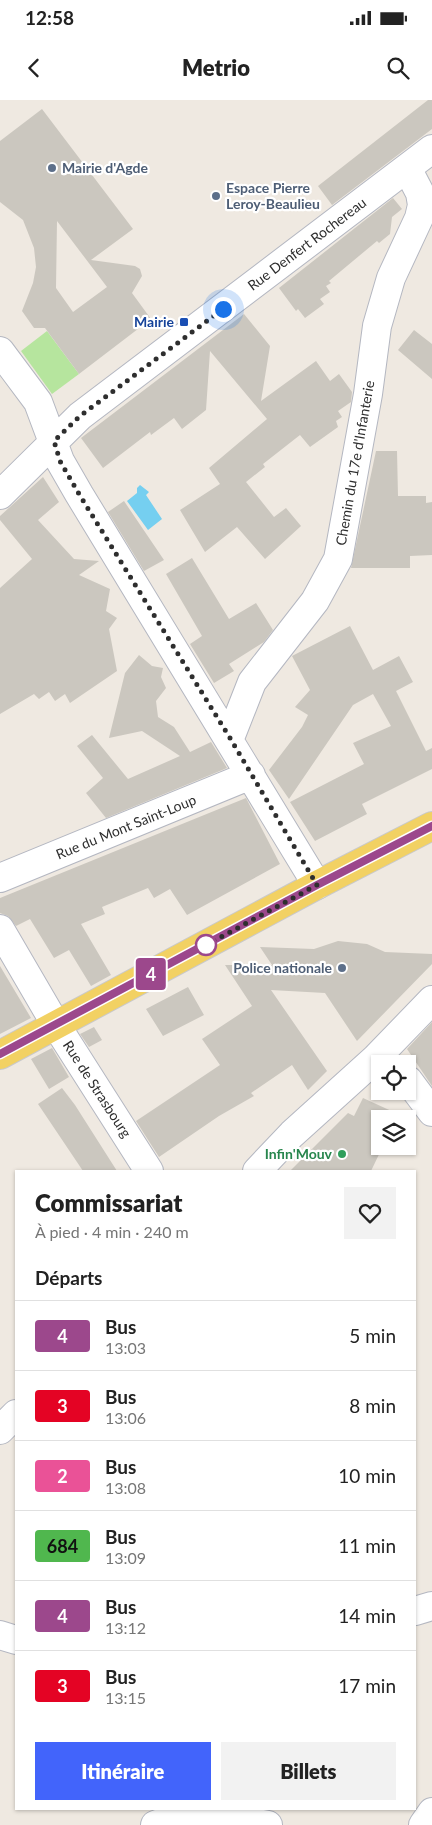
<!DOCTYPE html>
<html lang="fr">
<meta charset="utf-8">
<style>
:root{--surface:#fff;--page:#f2f2f2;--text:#222;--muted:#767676;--line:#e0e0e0;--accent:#4264fb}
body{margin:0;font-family:Lato,sans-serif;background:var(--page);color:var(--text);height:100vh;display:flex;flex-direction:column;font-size:19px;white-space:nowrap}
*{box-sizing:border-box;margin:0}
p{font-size:16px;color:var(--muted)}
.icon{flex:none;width:28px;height:28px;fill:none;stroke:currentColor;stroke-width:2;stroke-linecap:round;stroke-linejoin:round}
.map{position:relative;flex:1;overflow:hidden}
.drawer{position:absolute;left:15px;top:1070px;width:401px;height:640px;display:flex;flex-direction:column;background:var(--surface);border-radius:0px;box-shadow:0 1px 4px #0004}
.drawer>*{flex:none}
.badge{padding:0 10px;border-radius:4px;font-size:18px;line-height:32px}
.controls{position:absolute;left:371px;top:955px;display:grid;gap:10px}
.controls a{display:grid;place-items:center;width:45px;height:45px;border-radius:0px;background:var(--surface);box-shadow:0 1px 4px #0004;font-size:25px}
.you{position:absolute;width:25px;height:25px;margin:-12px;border:4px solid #fff;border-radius:50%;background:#1a73e8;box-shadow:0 0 0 8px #1a73e833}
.map>.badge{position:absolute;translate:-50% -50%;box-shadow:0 0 0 2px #fff}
h2{padding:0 20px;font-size:19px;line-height:45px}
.round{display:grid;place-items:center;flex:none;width:52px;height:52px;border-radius:0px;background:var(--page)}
.overview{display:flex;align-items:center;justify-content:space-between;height:85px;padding:0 20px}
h1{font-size:24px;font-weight:800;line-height:38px}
.cta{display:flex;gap:10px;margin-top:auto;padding:10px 20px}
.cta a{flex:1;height:58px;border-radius:0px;background:var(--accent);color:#fff;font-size:20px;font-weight:800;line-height:58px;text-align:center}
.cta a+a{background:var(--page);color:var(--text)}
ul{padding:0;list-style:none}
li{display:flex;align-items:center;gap:15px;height:70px;padding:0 20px;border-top:1px solid var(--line)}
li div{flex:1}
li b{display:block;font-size:19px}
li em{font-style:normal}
li .badge{min-width:55px;font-weight:700;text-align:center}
.status{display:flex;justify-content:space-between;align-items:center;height:35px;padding:0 25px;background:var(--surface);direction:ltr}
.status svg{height:14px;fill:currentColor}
header{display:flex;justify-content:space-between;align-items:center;height:65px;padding:0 20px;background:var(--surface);font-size:22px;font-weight:800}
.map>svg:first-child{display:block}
</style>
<div class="status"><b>12:58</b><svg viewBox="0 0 49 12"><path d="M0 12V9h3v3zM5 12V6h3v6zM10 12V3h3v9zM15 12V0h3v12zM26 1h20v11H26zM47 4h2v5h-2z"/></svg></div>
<header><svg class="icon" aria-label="back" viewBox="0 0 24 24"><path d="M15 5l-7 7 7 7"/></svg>Metrio<svg class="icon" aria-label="search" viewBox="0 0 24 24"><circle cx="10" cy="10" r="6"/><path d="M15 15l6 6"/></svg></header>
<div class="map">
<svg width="432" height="1725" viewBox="0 0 432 1725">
<rect width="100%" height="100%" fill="#efe9e1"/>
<!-- green -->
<path fill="#b6e59e" d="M47 231 79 274 52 294 21 251Z"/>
<!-- water -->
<path fill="#75cff0" d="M140 385 149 392 146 395 162 419 148 430 127 401 137 393V388Z"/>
<!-- building -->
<path fill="#cbc7bf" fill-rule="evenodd" d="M428 0H432V29L332 105 318 86Z
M42 9 133 129 91 160 135 166 140 169 142 176 132 193 151 219 79 274 45 228H34L22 211 33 183 36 167 34 148 23 120 0 102V41ZM57 121 107 187 73 212 56 188Z
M393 98 402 109 392 117 390 134 379 143 377 141 329 181 331 183 326 186 330 192 320 199 324 204 305 218 298 209 296 211 279 188Z
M244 214 270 246 261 301 316 261 330 281 339 274 352 292 351 302 338 311 342 317 336 321 338 327 310 347 300 335 263 364 265 367 246 382 274 417 286 408 301 426 265 459 237 427 205 452 180 410 220 384 209 368 267 319 210 251 206 310 182 329 174 318 151 335 150 332 103 368 81 338Z
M414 230 432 244V279L398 250Z
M376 351H397L398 396H426V403L432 402V455L410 456V468H351Z
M43 377 59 402 38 420 74 459 99 461 79 475 110 489 106 511 117 518 109 529 117 571 70 603 65 594 55 601 49 592 39 599 34 594 0 614V488L32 459 0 420V416Z
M124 401 164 460 144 471 108 412Z
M192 458 229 519 256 503 273 530 264 542 229 564 234 571 214 583 190 544 202 536 166 474Z
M350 526 373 570 399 556 413 582 396 591 426 651 432 648V669L362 704 367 714 315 741 290 702 364 664 353 643 391 626 373 594 353 605 289 699 269 670 302 627 308 615 295 607 310 590 292 556Z
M139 555 152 566 163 568 161 577 166 588 156 601 158 617 174 627 190 652 211 642 227 668 106 718 86 693 103 678 77 646 92 635 128 679 180 656 142 631 109 638 125 573Z
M246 698 280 764 187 815 170 789 154 798 148 788 102 807 105 814 81 824 111 875 91 886 69 850 54 858 30 819 16 826 8 816 0 813V798Z
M338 841 367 844 385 852 432 854V864L357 941 325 893 271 890 327 971 308 990 292 965 251 993 254 996 219 1016 159 1057 136 1021 220 965 202 939 252 906 225 865H272L260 847 314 849Z
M0 866 31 918 0 934Z
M188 887 204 915 163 936 146 909Z
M432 922V986L407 949Z
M94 927 102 940 89 947 80 934Z
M52 948 69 977 49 989 31 959Z
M62 988 75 1005 117 1071H83L38 1004Z
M363 998 398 1014 395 1019H380V1046H383L371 1071H290L348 1013 354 1016Z"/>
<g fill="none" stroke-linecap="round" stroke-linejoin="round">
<defs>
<path id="minor" d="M0 251 38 302 60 361 79 394 317 785
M0 395 80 316 432 49
M230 638 252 582 315 501 338 459 368 294 377 226 391 178 419 118 422 105 420 93 407 68
M0 778 251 675
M0 829 56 925 149 1071
M408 980 432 1012
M257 1071 292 1034 375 959 432 900
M0 1330 16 1314
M415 1511 432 1506
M0 1535 16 1540
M155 1725 193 1711 268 1725
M423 1725 432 1712"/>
<path id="major" d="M0 955 317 785 432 726"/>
</defs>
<!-- minor casing -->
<use href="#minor" stroke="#b4b7c1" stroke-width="30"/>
<!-- major casing -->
<use href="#major" stroke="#c9c9c9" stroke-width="30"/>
<!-- minor -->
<use href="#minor" stroke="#fff" stroke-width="28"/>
<!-- major -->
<use href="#major" stroke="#f2d163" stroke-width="28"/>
</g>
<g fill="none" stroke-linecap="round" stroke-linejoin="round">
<defs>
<path id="line" d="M0 954 317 785 432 726"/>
</defs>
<!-- line casing -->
<use href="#line" stroke="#fff" stroke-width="11"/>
<!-- line -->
<use href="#line" stroke="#9c488c" stroke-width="8"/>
<!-- walk -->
<path stroke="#2e2e2e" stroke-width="5" stroke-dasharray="0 9" d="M206 845 317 785 230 638 79 394 60 361 54 341 80 316 223 209"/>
</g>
<!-- markers -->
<g fill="#5c6f8a" stroke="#fff" stroke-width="2">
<circle cx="52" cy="68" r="5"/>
<circle cx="216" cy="96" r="5"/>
<circle cx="342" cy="868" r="5"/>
</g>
<rect fill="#1a4fb4" stroke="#fff" stroke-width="2" x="179" y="217" width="10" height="10" rx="2.5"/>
<circle fill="#fff" stroke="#9c488c" stroke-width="2.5" cx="206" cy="845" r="10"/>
<circle fill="#2e9e5b" stroke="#fff" stroke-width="2" cx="342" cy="1054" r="5"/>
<g text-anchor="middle" stroke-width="4.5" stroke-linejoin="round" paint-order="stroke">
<!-- service labels -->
<g font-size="14" font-weight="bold" fill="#4e5e75" stroke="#fff" text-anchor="start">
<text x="62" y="73">Mairie d'Agde</text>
<text x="226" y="93">Espace Pierre<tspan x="226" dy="16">Leroy-Beaulieu</tspan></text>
<text x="332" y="873" text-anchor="end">Police nationale</text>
</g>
<!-- street labels -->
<g font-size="14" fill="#2e2e2e" stroke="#fff">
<text transform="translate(307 144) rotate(-37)" y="5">Rue Denfert Rochereau</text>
<text transform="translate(355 363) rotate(-80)" y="5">Chemin du 17e d'Infanterie</text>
<text transform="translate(126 727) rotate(-22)" y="5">Rue du Mont Saint-Loup</text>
<text transform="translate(97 989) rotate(57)" y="5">Rue de Strasbourg</text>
</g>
<!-- transit labels -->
<g font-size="14" font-weight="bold" fill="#164399" stroke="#fff" text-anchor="end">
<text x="174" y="227">Mairie</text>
</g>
<!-- leisure labels -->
<g font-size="14" font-weight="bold" fill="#27864d" stroke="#fff" text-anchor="end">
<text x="332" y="1059">Infin'Mouv</text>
</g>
</g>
</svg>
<div class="controls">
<a><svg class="icon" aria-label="locate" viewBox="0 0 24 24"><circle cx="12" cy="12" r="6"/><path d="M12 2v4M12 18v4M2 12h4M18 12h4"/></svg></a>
<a><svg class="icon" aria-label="layers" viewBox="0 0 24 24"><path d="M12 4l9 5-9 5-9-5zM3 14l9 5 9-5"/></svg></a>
</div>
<div class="you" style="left:223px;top:209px"></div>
<b class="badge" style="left:151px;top:874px;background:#9c488c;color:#fff">4</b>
<section class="drawer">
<div class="overview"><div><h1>Commissariat</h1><p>À pied · 4 min · 240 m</p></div><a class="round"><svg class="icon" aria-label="heart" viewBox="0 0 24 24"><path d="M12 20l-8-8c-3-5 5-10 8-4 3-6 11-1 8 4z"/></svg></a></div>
<h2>Départs</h2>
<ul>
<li><span class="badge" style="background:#9c488c;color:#fff">4</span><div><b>Bus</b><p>13:03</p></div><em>5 min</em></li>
<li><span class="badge" style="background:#e40324;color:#fff">3</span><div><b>Bus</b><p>13:06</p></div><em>8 min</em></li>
<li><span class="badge" style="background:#ea5297;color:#fff">2</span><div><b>Bus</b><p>13:08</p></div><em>10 min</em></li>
<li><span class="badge" style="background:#50b74e;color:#111">684</span><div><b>Bus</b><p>13:09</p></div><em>11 min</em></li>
<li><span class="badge" style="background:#9c488c;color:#fff">4</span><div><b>Bus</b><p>13:12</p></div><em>14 min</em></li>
<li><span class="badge" style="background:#e40324;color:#fff">3</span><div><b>Bus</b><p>13:15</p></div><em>17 min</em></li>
</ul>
<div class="cta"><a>Itinéraire</a><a>Billets</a></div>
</section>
</div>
